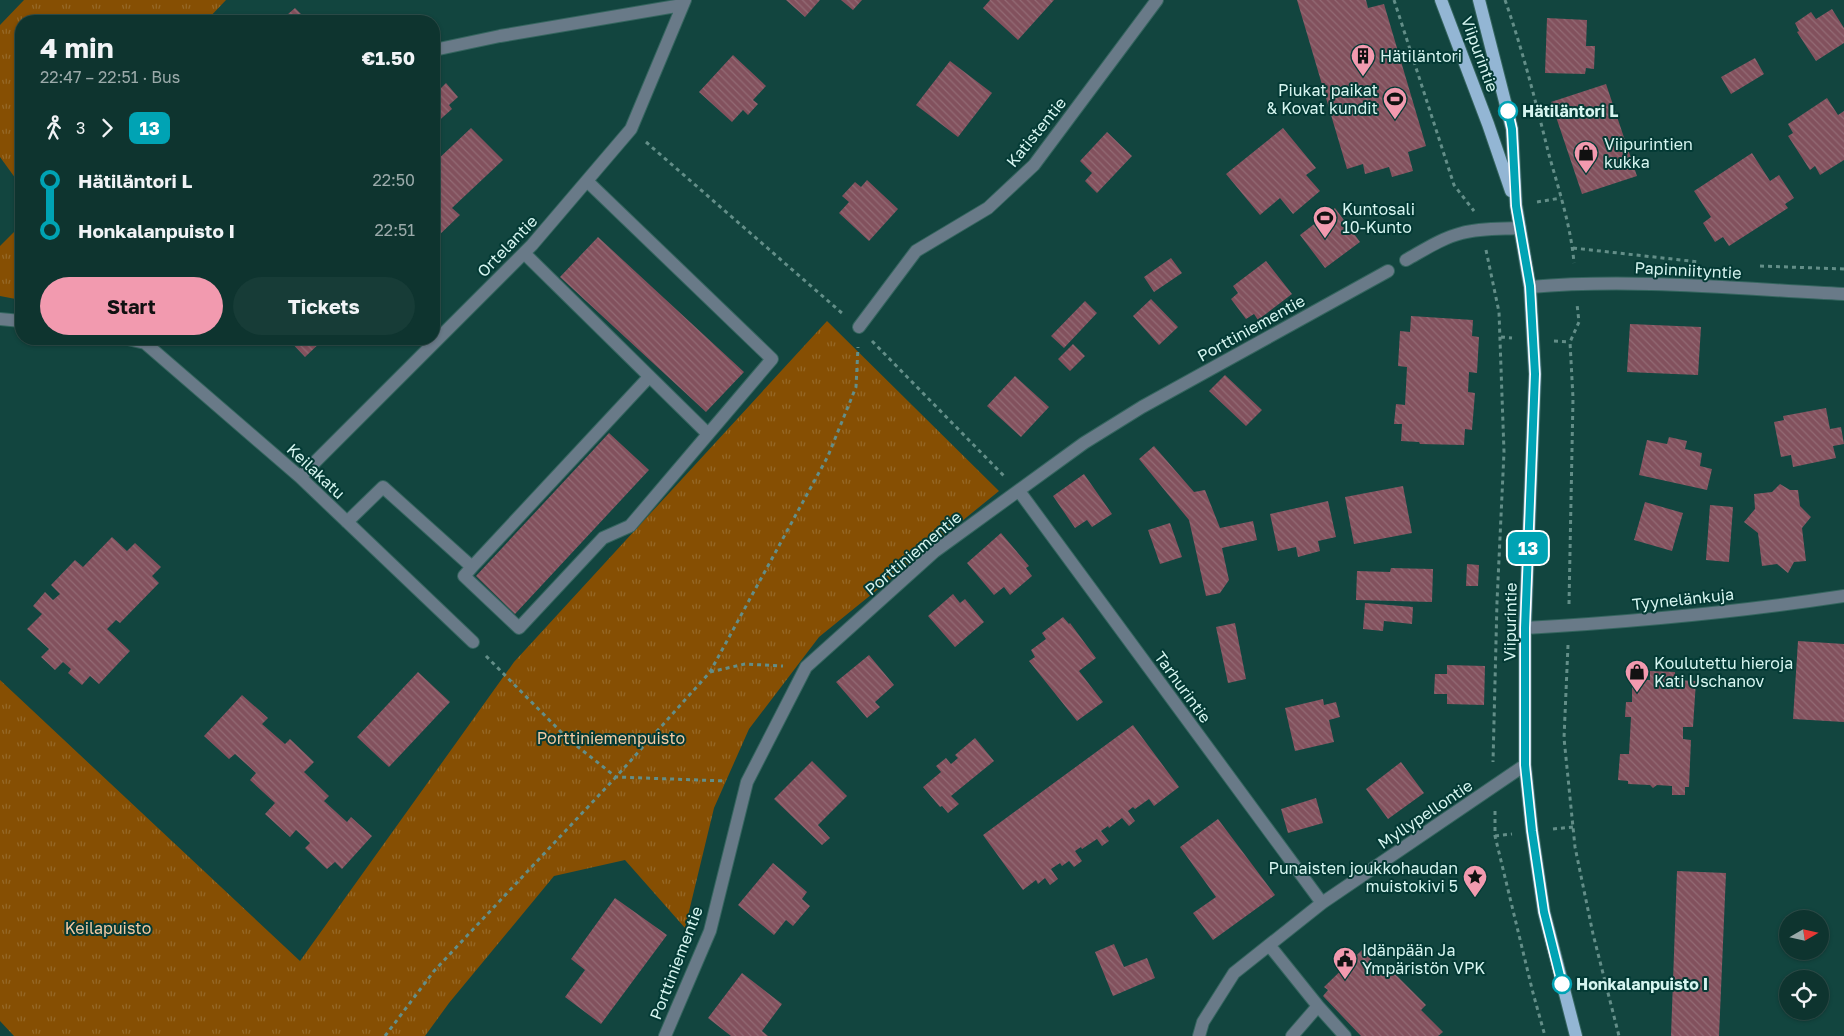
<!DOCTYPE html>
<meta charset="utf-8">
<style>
:root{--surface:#0e342f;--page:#173c37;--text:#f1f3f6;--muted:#9baaaa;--line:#2e4f4b;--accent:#f29aaf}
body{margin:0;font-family:"Golos Text",sans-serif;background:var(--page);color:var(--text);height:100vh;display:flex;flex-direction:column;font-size:19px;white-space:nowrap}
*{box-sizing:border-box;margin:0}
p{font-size:16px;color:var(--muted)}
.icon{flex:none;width:28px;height:28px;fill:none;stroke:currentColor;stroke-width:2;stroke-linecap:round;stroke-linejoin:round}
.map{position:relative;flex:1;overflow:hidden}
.side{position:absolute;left:15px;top:15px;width:425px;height:330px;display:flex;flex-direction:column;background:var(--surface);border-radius:20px;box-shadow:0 1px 4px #0004,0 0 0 1px var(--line)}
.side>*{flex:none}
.badge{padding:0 10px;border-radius:8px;font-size:18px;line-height:32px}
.needle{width:32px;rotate:81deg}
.tools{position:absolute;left:1779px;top:910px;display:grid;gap:10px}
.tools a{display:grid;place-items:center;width:50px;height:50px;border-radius:50%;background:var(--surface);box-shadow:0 1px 4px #0004,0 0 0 1px var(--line);font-size:25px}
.map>.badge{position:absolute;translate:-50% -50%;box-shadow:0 0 0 2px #fff}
.legs{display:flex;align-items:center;gap:8px;height:55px;padding:0 25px;font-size:16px}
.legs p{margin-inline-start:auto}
.headline{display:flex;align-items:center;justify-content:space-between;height:85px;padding:0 25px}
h1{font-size:28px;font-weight:700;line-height:38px}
.action{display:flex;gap:10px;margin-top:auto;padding:10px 25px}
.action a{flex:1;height:58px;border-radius:30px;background:var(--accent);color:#111;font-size:20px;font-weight:700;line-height:58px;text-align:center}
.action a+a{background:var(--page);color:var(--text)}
ul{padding:0 25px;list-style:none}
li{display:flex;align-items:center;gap:18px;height:50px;font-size:19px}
li i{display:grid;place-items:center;width:8px;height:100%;margin:0 6px;background:currentColor}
li i::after{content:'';width:12px;height:12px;margin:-6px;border:4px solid;border-radius:50%;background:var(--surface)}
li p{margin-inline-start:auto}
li:first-child i{background:linear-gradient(#0000 50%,currentColor 0)}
li:last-child i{background:linear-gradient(currentColor 50%,#0000 0)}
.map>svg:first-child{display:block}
</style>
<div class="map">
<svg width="1844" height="1036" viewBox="0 0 1844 1036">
<defs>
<pattern id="park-tufts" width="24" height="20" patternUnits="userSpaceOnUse" patternTransform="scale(1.25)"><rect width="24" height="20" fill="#864f03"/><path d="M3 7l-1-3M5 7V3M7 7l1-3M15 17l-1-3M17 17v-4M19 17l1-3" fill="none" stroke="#966928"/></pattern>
<pattern id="building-back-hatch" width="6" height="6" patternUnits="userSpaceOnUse" patternTransform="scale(1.25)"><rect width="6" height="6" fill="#82515d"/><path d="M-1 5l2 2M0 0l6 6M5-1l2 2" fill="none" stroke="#936b75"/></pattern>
</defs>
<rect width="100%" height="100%" fill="#12453f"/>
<!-- park -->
<path fill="url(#park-tufts)" d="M24 0H226L206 21H21V186L0 157V25Z
M21 225V300L0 296V246Z
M827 321 999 491 819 637 749 729 714 808 685 928 625 860 554 876 449 1003 425 1036H14L0 1021V680L300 961 514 662Z"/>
<!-- building -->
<path fill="url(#building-back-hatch)" d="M786 0H820L805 17Z
M841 0H862L853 10Z
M990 0H1054L1018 40 983 8Z
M1297 0H1366L1368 8 1384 4 1426 146 1408 152 1413 171 1392 177 1389 167 1365 174 1363 164 1347 169Z
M295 8 308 21H280Z
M1832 9 1844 28V43L1816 61 1797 32 1799 31 1795 23 1811 12 1816 19Z
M1547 18 1587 20 1586 46H1595L1594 69 1586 68 1585 74 1545 73Z
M733 55 766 86 753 100 758 104 748 115 743 110 732 122 699 92Z
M1755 58 1764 74 1731 94 1721 77Z
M950 61 992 93 958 137 916 105Z
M446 83 458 97 449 105 452 109 434 125V88L437 92Z
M1606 84 1637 176 1582 194 1551 102Z
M1827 98 1838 115 1844 111V160L1820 175 1815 166 1810 170 1788 136 1793 133 1788 124Z
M471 128 503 160 452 208 460 215 434 240V163Z
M1283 128 1316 168 1306 175 1320 191 1293 214 1280 198 1260 215 1226 174Z
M1107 132 1132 156 1097 193 1085 181 1092 173 1080 161Z
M1752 153 1770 181 1779 175 1794 198 1785 204 1788 208 1729 246 1723 237 1715 242 1703 223 1711 217 1694 191Z
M867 180 898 209 869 241 839 213 849 202 842 196 855 182 861 187Z
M1335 208 1360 242 1325 268 1300 235Z
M598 237 744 372 706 412 560 277Z
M1171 258 1182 273 1154 292 1144 277Z
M1266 261 1292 294 1258 320 1254 314 1246 319 1231 299 1238 293 1233 286Z
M1151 299 1178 327 1159 345 1133 316Z
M1085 301 1097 313 1064 348 1051 336Z
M1411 316 1473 320 1472 336 1479 337 1477 373 1469 372 1468 392 1475 393 1472 430 1465 429 1464 445 1420 444 1419 442 1401 441 1402 424H1394L1396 404 1405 405 1407 367 1398 366 1400 331 1410 332Z
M1630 324 1701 327 1698 375 1627 372Z
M288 339H324L305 357Z
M1073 344 1085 356 1070 371 1058 359Z
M1225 375 1262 410 1246 426 1209 391Z
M1015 376 1049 407 1021 437 987 406Z
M1826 408 1830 429 1841 427 1844 444 1833 446 1836 458 1793 467 1791 455 1781 457 1774 422 1784 420 1783 416Z
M609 433 649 470 515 614 476 576Z
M1669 437 1687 441 1685 449 1702 453 1700 466 1712 469 1707 490 1639 475 1647 440 1667 444Z
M1154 446 1194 492 1205 490 1220 528 1253 521 1257 540 1222 548 1229 580 1220 593 1206 596 1189 520 1139 459Z
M1084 474 1112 514 1092 527 1087 520 1075 528 1053 496Z
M1780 484 1790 490H1798L1800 506 1811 517 1802 528 1806 561 1794 562 1788 573 1777 564 1762 566 1758 533 1744 522 1755 509 1754 494 1772 492Z
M1403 486 1412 533 1354 544 1345 497Z
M1328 501 1336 537 1318 541 1320 551 1298 557 1296 547 1278 551 1270 514Z
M1645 502 1683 513 1672 551 1634 540Z
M1710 505 1733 507 1729 562 1706 560Z
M1170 523 1182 557 1160 564 1148 530Z
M1001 533 1029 566 1026 568 1032 576 1010 595 1004 587 994 595 967 563Z
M112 537 127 551 135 543 161 567 152 576 159 583 120 623 116 620 107 629 130 651 99 684 90 676 82 685 68 673 71 669 63 662 55 670 41 657 49 649 27 629 42 614 33 606 45 592 53 600 60 594 51 585 75 560 83 567Z
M1467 564 1479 565 1478 586H1466Z
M1391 568 1433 569 1432 602 1356 600 1357 571 1390 572Z
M953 594 960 603 965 599 984 622 955 647 928 616Z
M1365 603 1413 607 1412 624 1384 621 1383 631 1363 629Z
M1063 617 1069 624 1070 623 1096 658 1079 671 1103 702 1077 721 1029 661 1035 657 1031 650 1046 639 1042 633Z
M1235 623 1246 679 1228 683 1216 627Z
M1798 641 1844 644V722L1793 719Z
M869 655 894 685 875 702 880 707 867 718 836 682Z
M1447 665 1485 666 1484 705 1447 704V694H1434L1435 674H1447Z
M1650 671 1675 672V680L1696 681 1693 727H1683V739L1691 740 1689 787H1685V795H1672V786L1657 785 1653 788 1650 785 1628 784V781L1618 780 1620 754H1629L1631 717H1625L1626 702H1632V686L1636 679 1650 680Z
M418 672 450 702 389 767 357 737Z
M242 695 268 718 262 724 285 744 290 739 314 762 304 772 329 796 324 801 347 822 351 817 372 836 342 869 335 862 327 869 305 848 310 843 296 830 290 837 265 814 275 803 250 780 256 773 235 754 229 759 204 736Z
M1323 699 1324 705 1336 702 1340 717 1329 720 1334 742 1295 751 1285 708Z
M1133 725 1179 787 1154 806 1149 799 1135 809 1133 807 1128 811 1135 821 1129 826 1122 818 1109 828 1108 826 1101 831 1109 841 1102 846 1097 839 1082 849 1081 847 1075 851 1082 861 1074 867 1069 861 1062 866 1060 863 1051 869 1058 879 1050 885 1045 878 1038 884 1036 880 1023 890 983 835Z
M975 738 994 761 951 796 959 804 948 813 942 806 940 807 923 787 941 772 936 766 946 758 951 764 958 758 955 755Z
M812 761 847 796 818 825 830 838 822 845 774 799Z
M1401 762 1424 793 1388 819 1366 789Z
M1316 798 1323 823 1288 833 1281 809Z
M1218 819 1275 895 1213 940 1193 913 1216 897 1180 847Z
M773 863 807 892 802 899 810 906 793 926 786 920 774 935 738 905Z
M1677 871 1726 873 1719 1036H1671Z
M615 898 667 935 601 1024 565 997 585 970 571 959Z
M1114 944 1124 967 1147 958 1155 978 1113 996 1095 952Z
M1362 950 1383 972 1388 967 1426 1005 1421 1010 1443 1032 1438 1036H1361L1323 996 1328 990 1324 987Z
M742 973 782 1004 762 1031 768 1036H731L708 1018Z"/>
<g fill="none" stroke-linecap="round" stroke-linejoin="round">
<defs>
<path id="minor" d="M434 50 500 36 682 5
M524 253 708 434
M1406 260C1424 250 1442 238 1462 233 1480 228 1501 229 1520 228
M1530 287C1634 278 1740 289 1844 294
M0 319 21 321
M859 327 916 251 988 208 1034 165 1157 0
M128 339 145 343 300 477 473 642
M300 477 532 245 631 129 685 0
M1019 491 1322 903
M347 522 383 487 472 567 649 377
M472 567 464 576 519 628 603 538 630 526 772 359 587 181
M1525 628C1631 622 1739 612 1844 596
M1269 945 1318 1006 1345 1036
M665 1036 710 931 747 782 806 667 934 552 1084 443 1142 407 1388 271
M1199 1036 1203 1022 1234 973 1322 903 1525 765
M1292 1036 1318 1006"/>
<path id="major" d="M1441 0 1488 124 1511 191
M1479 0 1512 129 1516 205 1530 287 1535 374 1525 628V765L1532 831 1544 912 1576 1036"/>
</defs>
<!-- minor casing -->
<use href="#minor" stroke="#35655f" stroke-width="14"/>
<!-- major casing -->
<use href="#major" stroke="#35655f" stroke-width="14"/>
<!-- path -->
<path stroke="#638e88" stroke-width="3" stroke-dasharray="4 4" stroke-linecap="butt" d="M1394 0 1454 185 1474 211
M1505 0C1523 51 1536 103 1549 155 1559 190 1571 227 1574 263
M646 142 843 314
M1537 202 1561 198
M1573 248 1699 262
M1486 250 1499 312 1504 452 1497 602 1493 762
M1760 266 1844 269
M1501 337 1512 338
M872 341 1004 476
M1554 341 1570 342
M1569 604 1573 398 1570 342 1579 322 1577 304
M1568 645 1564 738 1575 847 1593 934 1619 1036
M486 656 568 739 616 777 726 781
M710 672 745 664 783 666
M1495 811V836L1533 993 1545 1036
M1553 829 1573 827
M1495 836 1512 834
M385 1036 434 971 616 777 710 672 828 456 856 387 858 347"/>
<!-- minor -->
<use href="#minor" stroke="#697a88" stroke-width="12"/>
<!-- major -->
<use href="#major" stroke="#93b6d4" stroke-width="12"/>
</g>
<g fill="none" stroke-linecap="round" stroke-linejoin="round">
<defs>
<path id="line-1" d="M1508 111 1512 129 1516 206 1530 286 1535 374 1525 628V765L1532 831 1544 912 1562 984"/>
</defs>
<!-- line-1 casing -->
<use href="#line-1" stroke="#fff" stroke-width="11"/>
<!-- line-1 -->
<use href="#line-1" stroke="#00a3b4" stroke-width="8"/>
</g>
<!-- icons -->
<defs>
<symbol id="building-pin" viewBox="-11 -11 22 30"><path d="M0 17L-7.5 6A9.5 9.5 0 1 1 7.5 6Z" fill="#f29aaf" stroke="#043a35"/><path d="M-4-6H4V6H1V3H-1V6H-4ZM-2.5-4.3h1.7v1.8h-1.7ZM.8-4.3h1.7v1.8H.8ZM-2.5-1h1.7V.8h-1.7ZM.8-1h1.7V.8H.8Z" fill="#111"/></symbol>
<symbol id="stadium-pin" viewBox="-11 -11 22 30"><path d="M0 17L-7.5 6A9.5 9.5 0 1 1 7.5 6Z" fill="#f29aaf" stroke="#043a35"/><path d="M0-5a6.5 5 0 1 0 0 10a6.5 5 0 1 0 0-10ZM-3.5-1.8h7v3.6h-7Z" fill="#111"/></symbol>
<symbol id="shop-pin" viewBox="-11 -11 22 30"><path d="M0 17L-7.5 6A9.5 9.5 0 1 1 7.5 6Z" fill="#f29aaf" stroke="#043a35"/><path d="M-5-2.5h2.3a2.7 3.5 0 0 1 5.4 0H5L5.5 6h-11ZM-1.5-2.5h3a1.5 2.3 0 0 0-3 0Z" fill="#111"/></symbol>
<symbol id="sight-pin" viewBox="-11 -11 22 30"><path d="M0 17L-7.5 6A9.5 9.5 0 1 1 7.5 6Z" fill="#f29aaf" stroke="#043a35"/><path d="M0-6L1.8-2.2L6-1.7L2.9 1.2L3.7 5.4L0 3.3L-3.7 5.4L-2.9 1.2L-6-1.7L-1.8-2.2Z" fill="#111"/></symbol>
<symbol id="civic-pin" viewBox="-11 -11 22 30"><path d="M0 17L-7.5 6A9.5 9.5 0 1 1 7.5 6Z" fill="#f29aaf" stroke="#043a35"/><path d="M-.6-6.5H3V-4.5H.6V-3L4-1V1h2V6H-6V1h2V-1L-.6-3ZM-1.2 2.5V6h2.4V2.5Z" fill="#111"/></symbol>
</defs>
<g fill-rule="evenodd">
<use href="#building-pin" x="1349" y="42" width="28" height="38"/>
<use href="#stadium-pin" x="1381" y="85" width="28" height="38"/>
<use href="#shop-pin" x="1572" y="139" width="28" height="38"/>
<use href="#stadium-pin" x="1311" y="204" width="28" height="38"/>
<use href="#shop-pin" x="1623" y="658" width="28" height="38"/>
<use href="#sight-pin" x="1461" y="863" width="28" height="38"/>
<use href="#civic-pin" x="1331" y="945" width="28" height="38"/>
</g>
<!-- markers -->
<g fill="#fff" stroke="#00a3b4" stroke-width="2.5">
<circle cx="1508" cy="111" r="9"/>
<circle cx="1562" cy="984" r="9"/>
</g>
<g text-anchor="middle" stroke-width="4" stroke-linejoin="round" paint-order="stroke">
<!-- street labels -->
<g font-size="16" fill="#d6f5f0" stroke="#043a35">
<text transform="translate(1480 54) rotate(70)" y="6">Viipurintie</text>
<text transform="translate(1036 132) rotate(-51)" y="6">Katistentie</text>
<text transform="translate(507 246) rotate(-46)" y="6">Ortelantie</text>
<text transform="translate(1688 270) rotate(3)" y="6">Papinniityntie</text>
<text transform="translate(1251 328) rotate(-29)" y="6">Porttiniementie</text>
<text transform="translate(316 471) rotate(43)" y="6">Keilakatu</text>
<text transform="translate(913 553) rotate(-40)" y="6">Porttiniementie</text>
<text transform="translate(1683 599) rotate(-6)" y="6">Tyynelänkuja</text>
<text transform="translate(1510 622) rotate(-89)" y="6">Viipurintie</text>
<text transform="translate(1183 687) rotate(54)" y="6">Tarhurintie</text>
<text transform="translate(1425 814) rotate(-34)" y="6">Myllypellontie</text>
<text transform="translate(676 963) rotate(-69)" y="6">Porttiniementie</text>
</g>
<!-- poi labels -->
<g font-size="16" fill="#d6f5f0" stroke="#043a35" text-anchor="start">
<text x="1380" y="62">Hätiläntori</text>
<text x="1378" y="96" text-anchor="end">Piukat paikat<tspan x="1378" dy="18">&amp; Kovat kundit</tspan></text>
<text x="1604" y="150">Viipurintien<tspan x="1604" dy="18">kukka</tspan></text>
<text x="1342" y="215">Kuntosali<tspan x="1342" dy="18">10-Kunto</tspan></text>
<text x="1654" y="669">Koulutettu hieroja<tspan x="1654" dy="18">Kati Uschanov</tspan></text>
<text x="1458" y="874" text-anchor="end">Punaisten joukkohaudan<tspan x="1458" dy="18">muistokivi 5</tspan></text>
<text x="1362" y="956">Idänpään Ja<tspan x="1362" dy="18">Ympäristön VPK</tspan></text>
</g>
<!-- stop labels -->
<g font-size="16" font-weight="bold" fill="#d6f5f0" stroke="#043a35" text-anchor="start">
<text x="1522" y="117">Hätiläntori L</text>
<text x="1576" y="990">Honkalanpuisto I</text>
</g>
<!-- park labels -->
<g font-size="16" fill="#f3c9a2" stroke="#043a35">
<text x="611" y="744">Porttiniemenpuisto</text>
<text x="108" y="934">Keilapuisto</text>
</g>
</g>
</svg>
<div class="tools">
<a><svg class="needle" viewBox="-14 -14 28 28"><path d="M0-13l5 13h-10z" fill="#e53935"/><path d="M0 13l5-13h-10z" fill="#9baaaa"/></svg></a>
<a><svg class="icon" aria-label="locate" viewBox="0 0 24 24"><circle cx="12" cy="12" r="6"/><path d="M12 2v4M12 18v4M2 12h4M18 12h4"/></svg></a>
</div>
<b class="badge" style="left:1528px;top:548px;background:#00a3b4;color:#fff">13</b>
<section class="side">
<div class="headline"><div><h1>4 min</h1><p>22:47 – 22:51 · Bus</p></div><b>€1.50</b></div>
<div class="legs"><svg class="icon" aria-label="walk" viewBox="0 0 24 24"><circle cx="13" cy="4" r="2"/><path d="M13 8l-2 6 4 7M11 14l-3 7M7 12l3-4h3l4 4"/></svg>3<svg class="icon" aria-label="forward" viewBox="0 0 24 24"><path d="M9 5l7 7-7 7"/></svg><b class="badge" style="background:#00a3b4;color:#fff">13</b></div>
<ul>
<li><i style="color:#00a3b4"></i><b>Hätiläntori L</b><p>22:50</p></li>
<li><i style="color:#00a3b4"></i><b>Honkalanpuisto I</b><p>22:51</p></li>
</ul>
<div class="action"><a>Start</a><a>Tickets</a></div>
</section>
</div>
